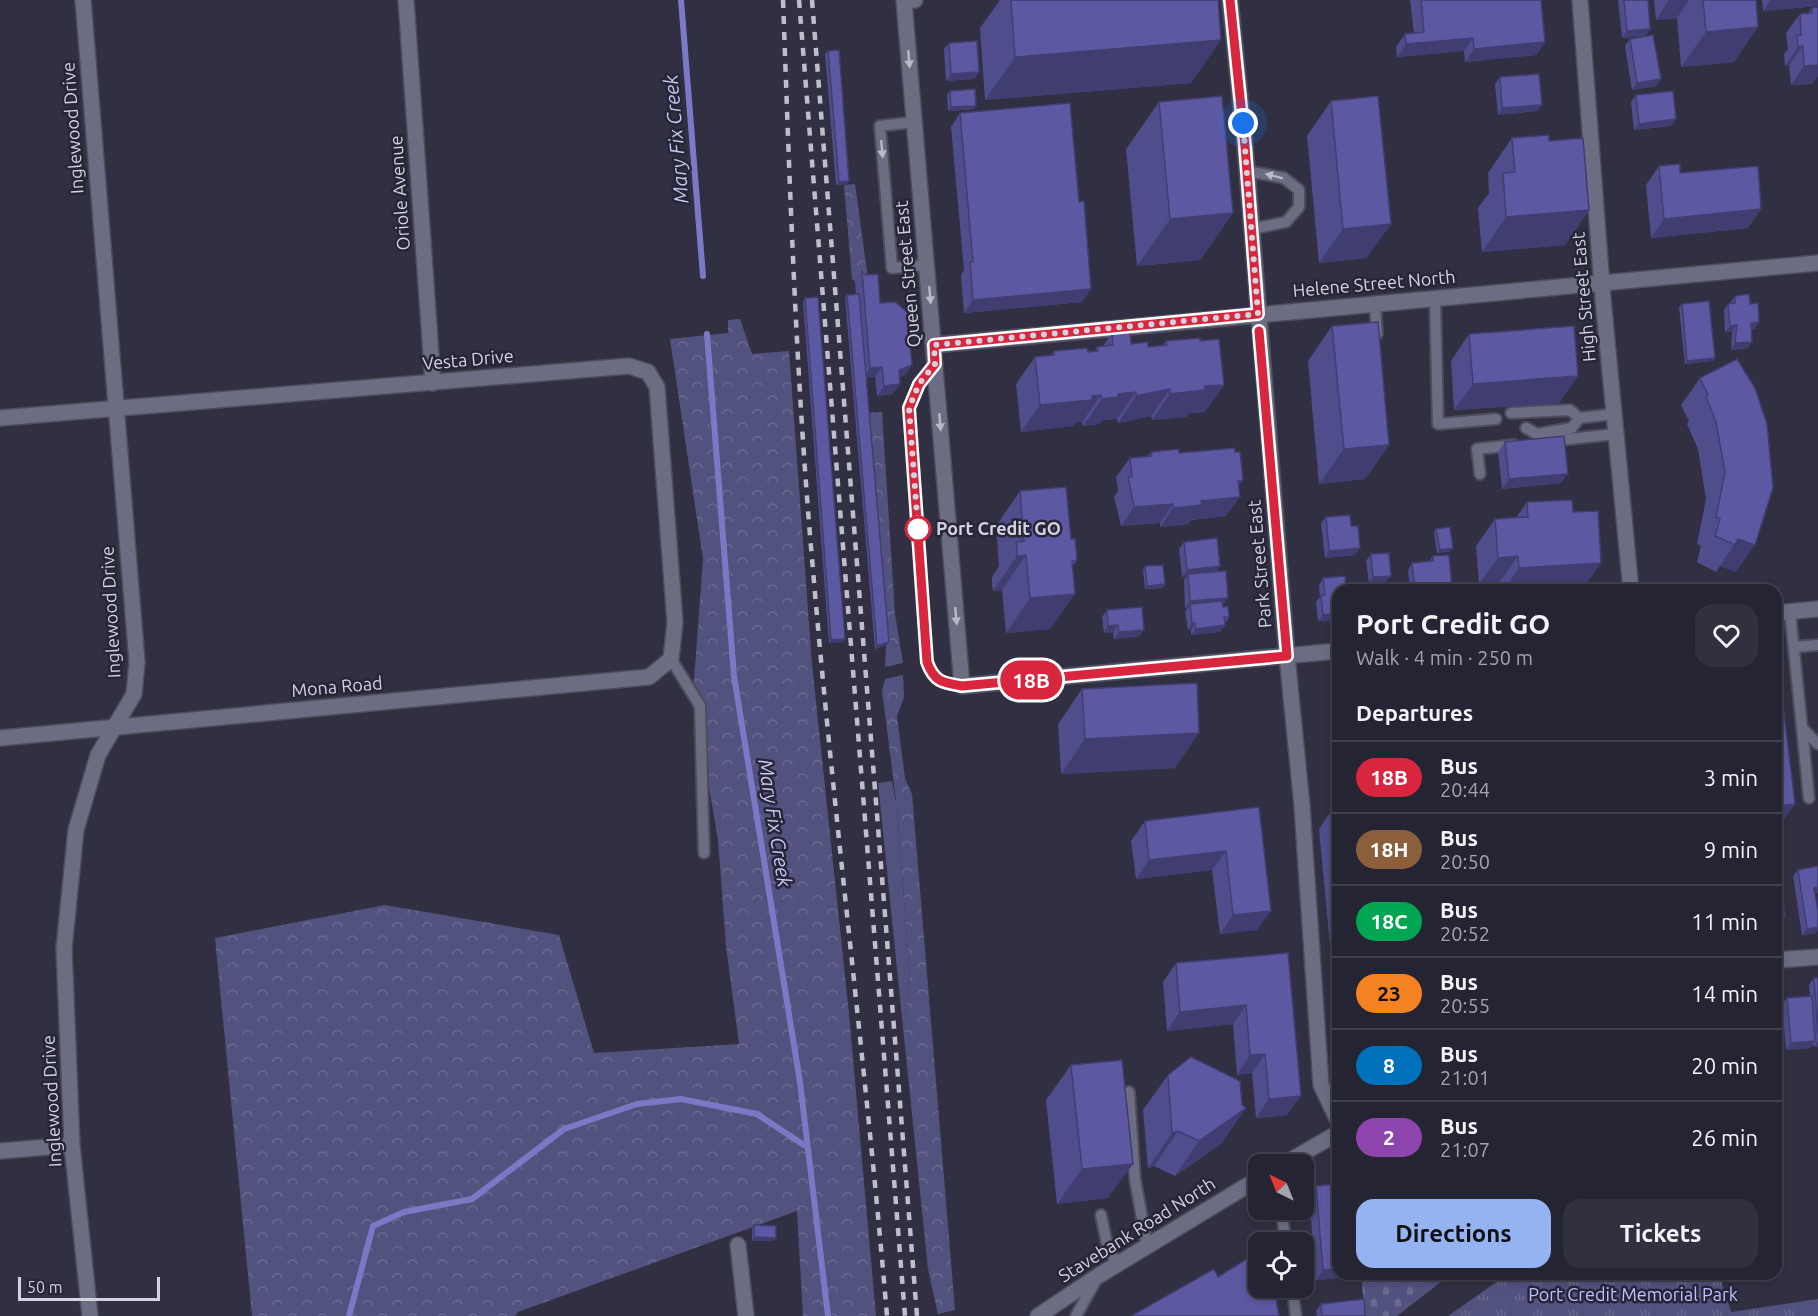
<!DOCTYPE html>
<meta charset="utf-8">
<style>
:root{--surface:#242432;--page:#30303e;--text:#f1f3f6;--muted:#a3a4ac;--line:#41414d;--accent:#95b2f1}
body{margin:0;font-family:Ubuntu,sans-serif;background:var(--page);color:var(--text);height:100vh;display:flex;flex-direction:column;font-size:22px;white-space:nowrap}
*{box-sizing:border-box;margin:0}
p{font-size:20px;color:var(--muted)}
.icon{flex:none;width:33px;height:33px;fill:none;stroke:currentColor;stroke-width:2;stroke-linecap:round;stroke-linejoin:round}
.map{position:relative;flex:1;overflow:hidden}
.side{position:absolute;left:1332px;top:584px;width:450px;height:696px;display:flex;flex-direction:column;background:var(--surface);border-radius:18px;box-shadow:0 3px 9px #0003,0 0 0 2px var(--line)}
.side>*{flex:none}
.badge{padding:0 12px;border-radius:20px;font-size:21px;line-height:39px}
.needle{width:39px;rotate:317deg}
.controls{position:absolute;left:1248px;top:1154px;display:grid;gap:12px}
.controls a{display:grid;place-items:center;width:66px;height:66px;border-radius:12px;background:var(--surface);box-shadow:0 3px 9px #0003,0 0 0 2px var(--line);font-size:30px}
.scale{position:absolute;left:18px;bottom:15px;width:142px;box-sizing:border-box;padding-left:6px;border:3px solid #d2d3df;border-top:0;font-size:16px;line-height:21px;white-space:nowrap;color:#d2d3df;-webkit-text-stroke:4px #262638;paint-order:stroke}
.you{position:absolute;width:30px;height:30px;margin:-15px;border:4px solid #fff;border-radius:50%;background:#1a73e8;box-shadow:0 0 0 9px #1a73e833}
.map>.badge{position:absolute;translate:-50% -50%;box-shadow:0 0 0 3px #fff}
h2{padding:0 24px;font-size:22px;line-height:54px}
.round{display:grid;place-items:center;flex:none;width:63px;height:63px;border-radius:18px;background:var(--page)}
.head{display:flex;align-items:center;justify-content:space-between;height:102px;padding:0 24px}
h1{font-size:28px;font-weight:600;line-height:45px}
.cta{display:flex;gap:12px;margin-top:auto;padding:12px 24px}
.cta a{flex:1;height:69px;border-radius:18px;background:var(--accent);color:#111;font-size:24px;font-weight:600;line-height:69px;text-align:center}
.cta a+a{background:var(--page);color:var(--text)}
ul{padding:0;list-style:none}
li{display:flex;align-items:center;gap:18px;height:72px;padding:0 24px;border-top:2px solid var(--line)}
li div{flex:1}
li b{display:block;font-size:22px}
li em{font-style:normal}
li .badge{min-width:66px;font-weight:700;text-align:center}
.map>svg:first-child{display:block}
</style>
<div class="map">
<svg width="1818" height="1316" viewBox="0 0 1818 1316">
<defs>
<pattern id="forest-crowns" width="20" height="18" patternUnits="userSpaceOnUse" patternTransform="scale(1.5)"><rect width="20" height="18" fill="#52527f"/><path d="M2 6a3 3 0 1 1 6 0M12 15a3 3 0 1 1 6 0" fill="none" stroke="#6a6a91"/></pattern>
<pattern id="cemetery-stones" width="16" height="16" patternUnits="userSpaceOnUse" patternTransform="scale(1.5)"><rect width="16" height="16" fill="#52527f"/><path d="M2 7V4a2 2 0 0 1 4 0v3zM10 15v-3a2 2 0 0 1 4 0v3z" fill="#6a6a91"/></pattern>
<pattern id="park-tufts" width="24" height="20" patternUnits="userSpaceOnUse" patternTransform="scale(1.5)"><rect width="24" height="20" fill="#52527f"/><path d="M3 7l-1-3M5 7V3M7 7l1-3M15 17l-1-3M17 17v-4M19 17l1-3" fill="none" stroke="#6a6a91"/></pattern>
</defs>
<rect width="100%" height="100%" fill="#303042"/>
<!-- grass -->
<path fill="#52527f" d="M892 781 897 808 910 981 903 1027 878 783Z"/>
<!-- forest -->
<path fill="url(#forest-crowns)" d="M855 184 868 279 859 285 852 279 844 185Z
M740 319 752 354 789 351 812 664 849 1014 876 1316H803L797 1211 518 1312 515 1316H252L215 938 385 905 559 935 594 1053 739 1044 726 946 718 840 693 693 703 559 670 339 728 333V320Z
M882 412 895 614 903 663 885 667 886 645 866 413Z
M903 675 904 697 897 716 905 779 912 794 955 1310 938 1314 928 1269 903 1027 910 981 897 808 882 690 885 679Z"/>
<!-- cemetery -->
<path fill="url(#cemetery-stones)" d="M1361 1274H1451L1397 1316H1365Z"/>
<!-- park -->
<path fill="url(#park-tufts)" d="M1508 1274H1719L1731 1312 1818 1299V1316H1448Z"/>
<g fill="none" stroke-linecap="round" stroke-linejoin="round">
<!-- stream -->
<path stroke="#7b79c5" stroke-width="6" d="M681 0 703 276
M707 334 734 676 800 1082 828 1316
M349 1316 373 1226 404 1212 472 1199 564 1129 637 1104 681 1099 757 1114 807 1147"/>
<defs>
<path id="lane" d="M914 122 880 126 892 268 927 265
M1247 171 1284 178 1299 190V207L1286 222 1251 229
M1435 298 1438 424 1496 419
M1375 304 1377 334
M935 364 919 384 909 408 927 662C934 682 943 683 962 686
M1511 413 1570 410 1579 418 1614 414
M1526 428 1537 434 1572 428 1579 418
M1551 441 1616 434
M1480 474 1477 449 1514 445
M1790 612 1802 728 1818 744
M1794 647 1818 645
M671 659 700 706 704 853
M1802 728 1809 798
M1129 1092 1135 1179 1147 1246
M1281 1209 1286 1242
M1101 1215 1108 1249 1118 1264
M1292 1287 1296 1316
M1076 1316 1096 1280"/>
<path id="street" d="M83 0 137 662 134 694 98 755 76 830 64 948 72 1145 90 1316
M406 0 433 383
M915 0 904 1 962 686 1338 651
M1230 0 1245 146 1287 656 1302 806 1321 1085 1338 1121
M1580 0 1603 299 1631 590
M935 345 1818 263
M0 418 629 366 648 372 657 387 675 622 671 659 649 677 0 738
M1776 613 1818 609
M1776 960 1818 957
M0 1151 72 1145
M1284 1164 1338 1133
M738 1245 746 1316
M1038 1316 1098 1276 1258 1179"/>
</defs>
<!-- lane casing -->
<use href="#lane" stroke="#4c4c5c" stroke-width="14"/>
<!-- street casing -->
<use href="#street" stroke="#4c4c5c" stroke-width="18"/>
<!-- lane -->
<use href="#lane" stroke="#6c6d82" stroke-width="10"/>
<!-- street -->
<use href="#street" stroke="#6c6d82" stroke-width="15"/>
<!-- rail -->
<path stroke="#bebfcb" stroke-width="4.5" stroke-dasharray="8 8" stroke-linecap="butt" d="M783 0C790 190 796 380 813 570 834 819 866 1067 887 1316
M799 0 905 1316
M812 0 917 1316"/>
</g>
<!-- wall -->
<path fill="#4f4d8b" d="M1000 0H1218L1191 83 985 100 980 28Z
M1410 0H1541L1545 42 1536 55 1465 62 1464 51 1397 57 1396 47 1405 34 1414 33Z
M1618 0H1648L1650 29 1645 36 1622 38Z
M1654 0H1756L1734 62 1681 67 1677 18 1656 20Z
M1762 0H1818V6L1763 11Z
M1812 8V84L1791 85 1789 65 1785 66 1784 54 1788 49 1786 33 1800 14 1808 13Z
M1630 39 1661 79 1656 86 1632 90 1625 46Z
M949 43 979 72 974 79 946 81 944 49Z
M828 51 849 181 847 184 836 185 825 54Z
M1500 77 1537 111 1498 115 1495 84Z
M950 91 974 109 948 111 947 94Z
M1636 95 1671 126 1634 130 1631 102Z
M1331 101 1391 224 1366 258 1319 263 1307 136Z
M1159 102 1233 213 1200 260 1137 266 1126 149Z
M960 113 1079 202 1091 289 1082 302 964 313 961 275 964 270 951 127Z
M1512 138 1549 141 1589 210 1565 245 1482 252 1478 208 1489 193 1488 173Z
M1659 166 1680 173 1748 228 1651 238 1646 185Z
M862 272 880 303 912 365 905 375 899 377 893 394 877 396 875 377H866L886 645 875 649 845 298 847 295 856 294 855 282Z
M1735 296 1750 304 1759 322 1755 329H1752L1748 348 1731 350 1732 332H1725L1724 310 1728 304 1730 303Z
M805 298 843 642 829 643 803 302Z
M1682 304 1715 358 1712 361 1685 364 1679 307Z
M1332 326 1389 445 1365 479 1319 484 1308 361Z
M1112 333 1131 344 1148 347 1163 345 1166 341H1200L1224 385 1205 412 1189 413 1186 417 1152 420 1151 416 1118 423 1117 419 1102 420 1099 424 1083 426 1082 422H1076L1073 426 1021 432 1016 384 1035 357 1051 355 1054 351H1095L1097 347 1103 346Z
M1469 334 1559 403 1454 410 1451 361Z
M1737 359 1736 572 1720 566 1716 572 1697 562 1701 546 1697 544 1706 499 1698 449 1687 424 1689 421 1681 405 1700 378Z
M1505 442 1561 483 1502 489 1498 452Z
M1151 452 1179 453 1235 452 1243 480 1238 486 1226 516 1191 520 1188 524 1160 527V523L1121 526 1114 497 1118 491 1116 477 1130 458 1148 456Z
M1020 491 1071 539 1077 560 1072 567 1050 629 1006 633 1002 590 993 591 992 584V577L999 566 996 526Z
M1527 502 1582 590H1500L1499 583 1479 584 1476 546 1495 519 1516 518Z
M1326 517 1355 555 1325 558 1321 523Z
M1436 529 1453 548 1451 551 1437 553 1434 533Z
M1184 542 1216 572 1228 598 1222 605 1223 607 1229 617 1220 632 1191 635V630H1188L1185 611 1188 608H1185L1184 580 1187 576 1182 577 1179 549Z
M1371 554 1386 582 1369 584 1366 561Z
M1433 556 1452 590H1410L1408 570 1412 563 1429 562Z
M1145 566 1165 584 1163 588 1145 589 1143 570Z
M1323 578 1338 620 1318 621 1316 602 1320 597 1319 585Z
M1107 610 1140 636 1114 639 1113 632 1104 633 1102 617Z
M1082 689 1175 768 1061 774 1058 724Z
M1338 697V742L1335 701Z
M1259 807 1257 930 1220 934 1212 870 1136 879 1131 841 1145 821Z
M1338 809V966H1332L1319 829 1332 810Z
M1798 870 1815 894 1816 933 1802 935 1793 876Z
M1288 953 1287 1115 1256 1118 1252 1073 1237 1075 1233 1024 1167 1031 1163 982 1176 963Z
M1814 978H1818V1047H1814L1813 1044 1810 1048 1786 1050 1782 1004 1787 998 1810 996 1809 985Z
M1071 1065 1108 1198 1057 1204 1046 1100Z
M1168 1075 1222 1143 1175 1176 1154 1166 1148 1168 1143 1110Z
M1316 1186 1338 1274H1343L1340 1278 1316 1280 1309 1196Z
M754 1225 776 1238 773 1241H752V1229Z
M1321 1304 1365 1316H1317L1316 1311Z"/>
<!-- shaded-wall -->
<path fill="#403e71" d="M1669 0H1689L1677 18 1656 20Z
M1771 0H1818V6L1763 11Z
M1758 27 1734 62 1681 67 1706 32Z
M1650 29 1645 36 1622 38 1627 31Z
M1473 38 1464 51 1397 57 1406 44Z
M1221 40 1191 83 985 100 1015 57Z
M1545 42 1536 55 1465 62 1474 49Z
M1803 46 1789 65 1785 66 1798 47Z
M1818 65V76L1812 84 1791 85 1804 66Z
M979 72 974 79 946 81 951 74Z
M1661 79 1656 86 1632 90 1637 83Z
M1542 105 1537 111 1498 115 1502 108Z
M976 106 974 109 948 111 951 107Z
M1676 119 1671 126 1634 130 1639 124Z
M849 181 847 184 836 185 839 182Z
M1761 209 1748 228 1651 238 1664 219Z
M1589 210 1565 245 1482 252 1506 217Z
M1233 213 1200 260 1137 266 1170 219Z
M1391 224 1366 258 1319 263 1343 229Z
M1091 289 1082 302 964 313 973 300Z
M1759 322 1755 329 1746 330 1751 323Z
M1737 325 1732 332H1725L1730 326Z
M1752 342 1748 348 1731 350 1735 343Z
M1715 358 1712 361 1685 364 1687 361Z
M912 365 905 375 892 380 899 370Z
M882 367 875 377 863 378 870 368Z
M1578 376 1559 403 1454 410 1473 384Z
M900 384 893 394 877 396 884 386Z
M1224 385 1205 412 1189 413 1186 417 1152 420 1170 394 1205 386Z
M1170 389 1151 416 1118 423 1136 396Z
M1136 392 1117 419 1102 420 1099 424 1083 426 1102 399 1118 394Z
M1101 395 1082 422H1076L1073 426 1021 432 1040 405Z
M1389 445 1365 479 1319 484 1344 449Z
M1568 474 1561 483 1502 489 1509 479Z
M1243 480 1230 498 1240 497 1226 516 1191 520 1188 524 1160 527 1173 508 1201 501 1238 481Z
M1173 504 1160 523 1121 526 1134 507Z
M1738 539 1755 545 1736 572 1720 566Z
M1360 548 1355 555 1325 558 1329 551Z
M1453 548 1451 551 1437 553 1440 550Z
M1026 555 1002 590 993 591 1017 556Z
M1518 556 1499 583 1479 584 1498 558Z
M1601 563 1582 590H1504L1519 568Z
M1220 566 1216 573 1188 574 1187 576 1182 577 1187 570Z
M1391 576 1386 582 1369 584 1373 577Z
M1165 584 1163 588 1145 589 1147 586Z
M1075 594 1050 629 1006 633 1030 598Z
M1228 598 1223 605 1190 607V604L1188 608H1185L1190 601Z
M1338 613V620L1318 621 1323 615Z
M1192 623H1195L1191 630H1188Z
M1118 625 1113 632 1104 633 1108 626Z
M1225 625 1220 632 1191 635 1196 629Z
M1144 630 1140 636 1114 639 1119 632Z
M845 639 843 642 829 643 831 640Z
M889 642 886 645 875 649 877 646Z
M1199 733 1175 768 1061 774 1085 739Z
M1795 804 1776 830V806Z
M1226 851 1212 870 1136 879 1149 860Z
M1818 887V893L1810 894 1814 888Z
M1271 911 1257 930 1220 934 1233 915Z
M1785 917 1781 923 1776 924V918Z
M1818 927V930L1816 933 1802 935 1807 929Z
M1338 957V966H1332Z
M1246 1005 1233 1024 1167 1031 1180 1012Z
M1784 1041 1777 1051H1776V1042Z
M1815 1041 1810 1048 1786 1050 1791 1043Z
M1818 1041V1047H1814Z
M1265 1054 1252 1073 1237 1075 1250 1055Z
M1301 1096 1287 1115 1256 1118 1269 1099Z
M1246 1108 1222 1143 1175 1176 1199 1141Z
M1178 1131 1154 1166 1148 1168 1172 1133Z
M1133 1164 1108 1198 1057 1204 1082 1169Z
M754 1237 776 1238 773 1241H752Z
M1338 1269V1274H1343L1340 1278 1316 1280 1323 1270Z"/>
<!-- building -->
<path fill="#5c59a2" stroke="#403e71" stroke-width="1.5" d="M1011 0H1218L1221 40 1015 57Z
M1421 0H1541L1545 42 1474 49 1473 38 1406 44 1405 34 1424 32Z
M1624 0H1648L1650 29 1627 31Z
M1703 0H1756L1758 27 1706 32Z
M1818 7V65L1804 66 1803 46 1798 47 1797 35H1801L1800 14 1812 13V8Z
M1653 35 1661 79 1637 83 1630 39Z
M977 41 979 72 951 74 949 43Z
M839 50 849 181 839 182 828 51Z
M1539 74 1542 105 1502 108 1500 77Z
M975 89 976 106 951 107 950 91Z
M1673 91 1676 119 1639 124 1636 95Z
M1222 96 1233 213 1170 219 1159 102Z
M1378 96 1391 224 1343 229 1331 101Z
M1070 103 1079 202 1084 201 1091 289 973 300 970 262H973L960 113Z
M1549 135V141L1583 138 1589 210 1506 217 1503 173 1515 172 1512 138Z
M1680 164V173L1758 166 1761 209 1664 219 1659 166Z
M862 272 866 275 878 274 880 303 895 302 907 312 912 365 899 370 900 384 884 386 882 367 870 368Z
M859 294 889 642 877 646 847 295Z
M1749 294 1750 304 1758 303 1759 322 1751 323 1752 342 1735 343 1737 325 1730 326 1728 304 1735 303V296Z
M818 297 845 639 831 640 805 298Z
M1709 301 1715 358 1687 361 1682 304Z
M1378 322 1389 445 1344 449 1332 326Z
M1574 326 1578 376 1473 384 1469 334Z
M1130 331 1131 344 1148 342V347L1167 345 1166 341 1200 338V341L1219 339 1224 385 1205 386V390L1170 394V389L1136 396V392L1118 394V397L1102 399 1101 395 1092 396V400L1040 405 1035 357 1054 355V351L1087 348 1088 352 1098 351 1097 347 1113 345 1112 333Z
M1737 359 1755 388 1767 424 1773 488 1755 545 1738 539 1735 545 1715 536 1720 519 1716 517 1725 472 1716 422 1706 397 1708 395 1700 378Z
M1564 436 1568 474 1509 479 1505 442Z
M1235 448V452H1240L1243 480 1238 481 1240 497 1201 501 1202 505 1173 508V504L1134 507 1128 477H1132L1130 458 1152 456 1151 452 1179 449V453Z
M1066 487 1071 539H1075L1077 560 1072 561 1075 594 1030 598 1026 555 1017 556V549L1016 542 1024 541 1020 491Z
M1572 500 1573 512 1598 511 1601 563 1519 568 1518 556 1498 558 1495 519 1528 517 1527 502Z
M1350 515 1351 526H1358L1360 548 1329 551 1326 517Z
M1450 527 1453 548 1440 550 1436 529Z
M1217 538 1220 566 1187 570 1184 542Z
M1389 553 1391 576 1373 577 1371 554Z
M1449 555 1452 589 1415 590 1412 563 1433 561V556Z
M1163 565 1165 584 1147 586 1145 566Z
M1226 571 1228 598 1190 601 1188 574Z
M1345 576 1346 590H1338V613L1323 615 1321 595H1325L1323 578Z
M1222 601 1223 607 1228 606 1229 617H1224L1225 625 1196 629 1195 623H1192L1190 604Z
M1142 607 1144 630 1119 632 1118 625 1108 626 1107 610Z
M1776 647 1795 804 1776 806Z
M1197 683 1199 733 1085 739 1082 689Z
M1259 807 1271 911 1233 915 1226 851 1149 860 1145 821Z
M1338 809V873L1332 810Z
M1818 866V887L1814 888 1818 911V927L1807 929 1798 870Z
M1776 885H1781L1785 917 1776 918Z
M1288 953 1301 1096 1269 1099 1265 1054 1250 1055 1246 1005 1180 1012 1176 963Z
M1814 978H1818V1035Z
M1776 980H1780L1784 1041 1776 1042Z
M1812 996 1815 1041 1791 1043 1787 998Z
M1191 1057 1240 1081 1242 1105 1246 1108 1199 1141 1178 1131 1172 1133 1168 1075Z
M1122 1060 1133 1164 1082 1169 1071 1065Z
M1338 1184V1269L1323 1270 1316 1186Z
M754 1225 776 1226V1238L754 1237Z
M1258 1252V1287H1274L1279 1316H1131L1214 1269 1218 1277Z
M1364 1299 1365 1316H1322L1321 1304Z"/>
<!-- one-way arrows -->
<defs><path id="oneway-solid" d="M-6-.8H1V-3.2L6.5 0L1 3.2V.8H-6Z" transform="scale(1.5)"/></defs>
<g fill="#b8bac8">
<use href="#oneway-solid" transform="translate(909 59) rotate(85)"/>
<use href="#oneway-solid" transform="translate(882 149) rotate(85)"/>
<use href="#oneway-solid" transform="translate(1274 176) rotate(-165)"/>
<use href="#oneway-solid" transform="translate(930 295) rotate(85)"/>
<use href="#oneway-solid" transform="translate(940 422) rotate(85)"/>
<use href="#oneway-solid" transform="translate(956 616) rotate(85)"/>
</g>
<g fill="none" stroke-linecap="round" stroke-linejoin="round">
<defs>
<path id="line" d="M1230 0 1245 146 1258 314 934 345 935 364 919 384 909 408 927 662C934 682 943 683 962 686L1287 656 1259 331"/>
</defs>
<!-- line casing -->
<use href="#line" stroke="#fff" stroke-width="14"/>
<!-- line -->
<use href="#line" stroke="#d7263d" stroke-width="9"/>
<!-- walk -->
<path stroke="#d2d3df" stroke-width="6" stroke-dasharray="0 10.8" d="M918 529 909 408 919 384 935 364 934 345 1258 314 1243 123"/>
</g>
<!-- markers -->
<circle fill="#fff" stroke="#d7263d" stroke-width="3" cx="918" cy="529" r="12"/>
<g text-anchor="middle" stroke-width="5" stroke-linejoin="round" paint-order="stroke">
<!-- street labels -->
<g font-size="18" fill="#d2d3df" stroke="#262638">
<text transform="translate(73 128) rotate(-94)" y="6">Inglewood Drive</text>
<text transform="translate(400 193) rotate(-94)" y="6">Oriole Avenue</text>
<text transform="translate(908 274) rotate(-95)" y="6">Queen Street East</text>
<text transform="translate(1374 284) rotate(-5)" y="6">Helene Street North</text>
<text transform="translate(1584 297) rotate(-95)" y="6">High Street East</text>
<text transform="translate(468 360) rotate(-5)" y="6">Vesta Drive</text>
<text transform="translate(1260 564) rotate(-95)" y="6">Park Street East</text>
<text transform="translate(111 612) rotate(-93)" y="6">Inglewood Drive</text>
<text transform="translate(337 687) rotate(-5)" y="6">Mona Road</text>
<text transform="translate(52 1101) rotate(-93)" y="6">Inglewood Drive</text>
<text transform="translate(1137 1230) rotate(-32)" y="6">Stavebank Road North</text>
</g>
<!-- stop labels -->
<g font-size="18" font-weight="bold" fill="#d2d3df" stroke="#262638" text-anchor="start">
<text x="936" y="535">Port Credit GO</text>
</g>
<!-- park labels -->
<g font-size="18" fill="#bfc0fe" stroke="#262638">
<text x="1633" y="1301">Port Credit Memorial Park</text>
</g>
<!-- water labels -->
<g font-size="20" font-style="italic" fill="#c5c7f0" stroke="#262638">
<text transform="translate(676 139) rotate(-95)" y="7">Mary Fix Creek</text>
<text transform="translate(775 823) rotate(81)" y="7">Mary Fix Creek</text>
</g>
</g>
</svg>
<div class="controls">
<a><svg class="needle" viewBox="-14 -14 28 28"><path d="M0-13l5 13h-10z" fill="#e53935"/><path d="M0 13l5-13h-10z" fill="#a3a4ac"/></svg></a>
<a><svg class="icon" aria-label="locate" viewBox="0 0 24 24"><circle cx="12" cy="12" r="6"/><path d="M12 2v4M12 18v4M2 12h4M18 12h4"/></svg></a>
</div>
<div class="scale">50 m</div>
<div class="you" style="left:1243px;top:123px"></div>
<b class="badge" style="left:1031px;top:680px;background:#d7263d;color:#fff">18B</b>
<section class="side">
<div class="head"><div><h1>Port Credit GO</h1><p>Walk · 4 min · 250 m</p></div><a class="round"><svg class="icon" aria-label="heart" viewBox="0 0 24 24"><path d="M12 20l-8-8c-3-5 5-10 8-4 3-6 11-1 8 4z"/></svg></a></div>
<h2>Departures</h2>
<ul>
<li><span class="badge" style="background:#d7263d;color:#fff">18B</span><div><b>Bus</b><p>20:44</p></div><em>3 min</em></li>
<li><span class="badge" style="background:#8b5e3c;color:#fff">18H</span><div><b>Bus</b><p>20:50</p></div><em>9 min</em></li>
<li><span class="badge" style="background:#00a651;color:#fff">18C</span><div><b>Bus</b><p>20:52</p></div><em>11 min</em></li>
<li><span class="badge" style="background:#f58220;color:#111">23</span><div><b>Bus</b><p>20:55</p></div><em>14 min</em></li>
<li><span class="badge" style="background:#0072bc;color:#fff">8</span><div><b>Bus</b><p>21:01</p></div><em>20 min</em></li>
<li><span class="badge" style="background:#8e44ad;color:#fff">2</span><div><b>Bus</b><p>21:07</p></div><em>26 min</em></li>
</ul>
<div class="cta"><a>Directions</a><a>Tickets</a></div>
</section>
</div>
